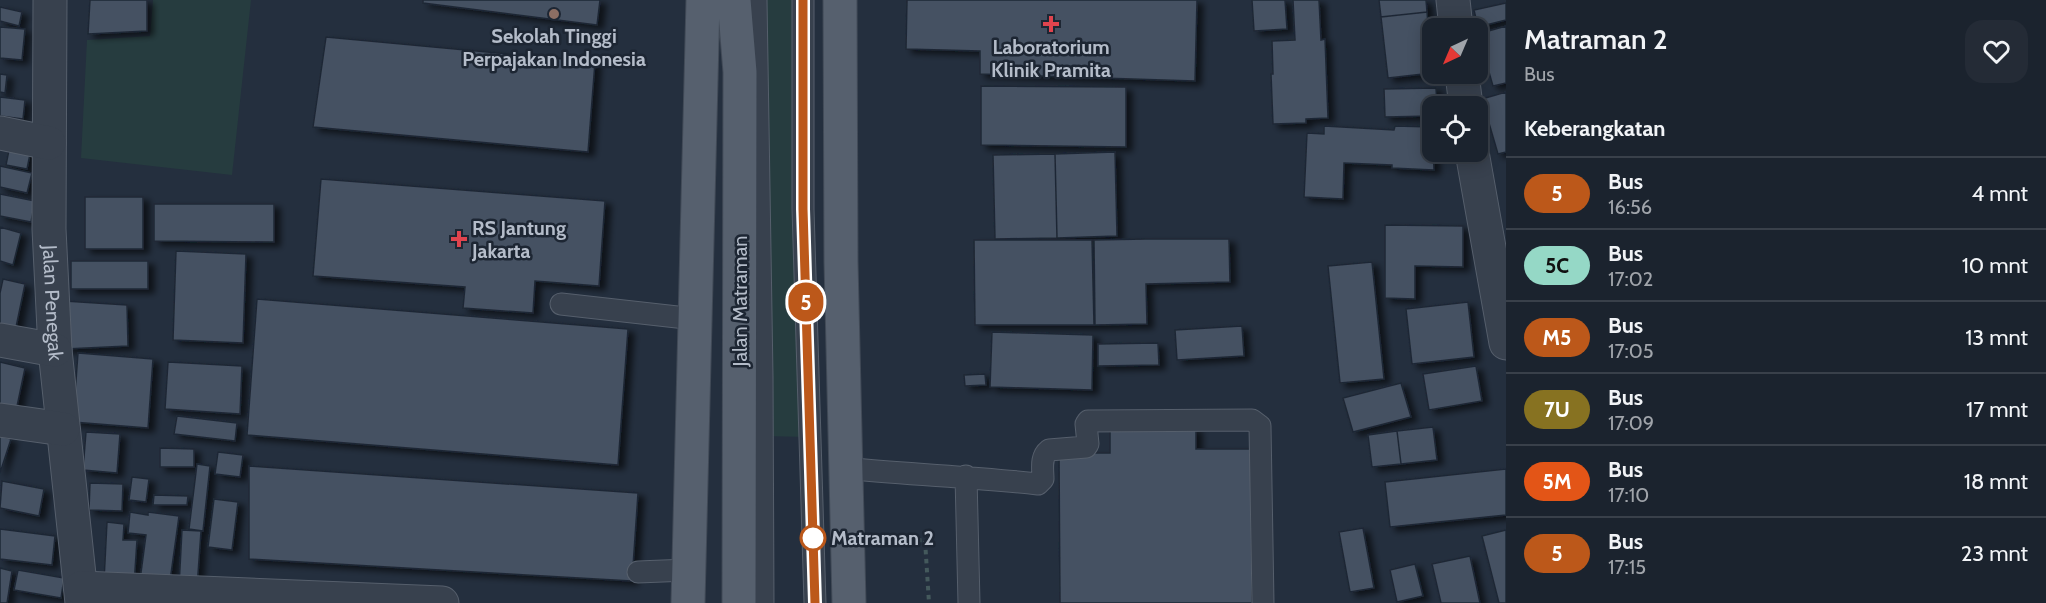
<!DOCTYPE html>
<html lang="id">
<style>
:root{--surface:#1b232e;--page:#242b36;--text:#f1f3f6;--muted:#a0a4aa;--line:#39404a}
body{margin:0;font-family:Cabin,sans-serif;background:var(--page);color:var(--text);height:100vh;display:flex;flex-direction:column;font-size:22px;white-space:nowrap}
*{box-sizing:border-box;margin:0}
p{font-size:20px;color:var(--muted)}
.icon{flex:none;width:33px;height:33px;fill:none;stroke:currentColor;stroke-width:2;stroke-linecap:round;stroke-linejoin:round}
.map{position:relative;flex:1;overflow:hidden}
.panel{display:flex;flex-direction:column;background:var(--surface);width:540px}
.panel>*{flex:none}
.badge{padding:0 12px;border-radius:20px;font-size:21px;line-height:39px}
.needle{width:39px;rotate:224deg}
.controls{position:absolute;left:1422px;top:18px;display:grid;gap:12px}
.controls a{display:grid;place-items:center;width:66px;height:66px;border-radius:12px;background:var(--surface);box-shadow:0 3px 15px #0003,0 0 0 2px var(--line);font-size:30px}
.map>.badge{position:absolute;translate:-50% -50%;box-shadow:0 0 0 3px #fff}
h2{padding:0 18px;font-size:22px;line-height:54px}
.round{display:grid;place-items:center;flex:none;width:63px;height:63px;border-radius:18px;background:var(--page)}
.overview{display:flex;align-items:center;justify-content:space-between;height:102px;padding:0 18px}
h1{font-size:28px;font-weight:600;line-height:45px}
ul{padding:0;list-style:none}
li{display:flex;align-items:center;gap:18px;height:72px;padding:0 18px;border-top:2px solid var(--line)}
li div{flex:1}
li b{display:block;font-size:22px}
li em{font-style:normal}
li .badge{min-width:66px;font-weight:700;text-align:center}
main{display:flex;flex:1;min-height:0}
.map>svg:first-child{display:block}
</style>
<main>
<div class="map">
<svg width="1506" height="603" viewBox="0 0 1506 603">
<defs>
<filter id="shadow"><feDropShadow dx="6" dy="4" stdDeviation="3" flood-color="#0009"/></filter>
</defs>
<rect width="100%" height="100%" fill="#242f3e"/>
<!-- green -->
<path fill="#263c3f" d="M153 0H251L232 175 81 158 87 40 150 36Z
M755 0H803L809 437 762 436Z"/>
<!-- building -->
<path fill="#455162" stroke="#1f2835" stroke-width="1.5" filter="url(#shadow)" d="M90 0H147V31L88 34Z
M423 0H600L597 25 423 3Z
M907 0H1197L1195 81 980 74V51L906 49Z
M1252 0H1285L1287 29 1254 31Z
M1293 0H1319L1321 40 1325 39 1328 118 1306 119V123L1273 124 1271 74H1273L1272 41 1295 40Z
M1379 0H1426L1427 12 1381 17Z
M1506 3V20L1478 27 1474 10Z
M0 7 22 12 19 26 0 21Z
M1427 12 1432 73 1388 78 1381 17Z
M1506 26V83L1493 86 1478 34Z
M0 27 25 29 22 60 0 58Z
M326 37 595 62 588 152 313 127Z
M0 74 7 75 5 93 0 92Z
M981 86 1126 87V147L981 145Z
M1436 88 1437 106H1432V116L1385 117 1384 89Z
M1506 92V152L1498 154 1482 99Z
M0 97 25 100 23 119 0 116Z
M1324 126 1394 130 1395 126 1432 127 1434 170 1392 168V165L1344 163 1343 199 1304 197 1307 133 1324 134Z
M10 145 31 149 27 169 6 165Z
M1115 152 1117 236 1057 238 1055 154Z
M1055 154 1057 238 995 239 993 155Z
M0 166 32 173 27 193 0 187Z
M321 179 605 201 599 286 535 281 533 313 463 308 465 287 313 276Z
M0 194 35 201 31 222 0 216Z
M85 197H143V249H85Z
M154 204H274V242L154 241Z
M1385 225 1463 226V267L1415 266V299L1385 298Z
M0 227 21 233 13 265 0 261Z
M1146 239H1229L1230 282 1146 284 1147 324 1095 325 1094 240Z
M974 240H1092L1094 325H975Z
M176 251 246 254 243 343 173 340Z
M71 261H148V289H71Z
M1372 262 1384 379 1340 383 1328 266Z
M3 279 25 284 15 332 0 328V293Z
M257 299 628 329 618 465 247 435Z
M64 301 127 305 128 346 65 349Z
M1468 302 1474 357 1412 364 1406 309Z
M1242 326 1244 356 1177 360 1175 330Z
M992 332 1093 335 1092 390 990 387Z
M1158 343 1159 365 1098 366V344Z
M78 353 153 359 148 428 73 422Z
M0 362 25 368 15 416 0 412Z
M168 362 242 366 240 414 165 409Z
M1476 366 1482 401 1429 410 1423 374Z
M985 374 986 385 965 386 964 375Z
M1401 383 1411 417 1353 432 1343 398Z
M177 416 237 423 235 441 174 434Z
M1433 427 1437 460 1401 464 1397 431Z
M1110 428H1196V449H1251L1252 603H1060L1059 453H1110Z
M1397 431 1401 464 1372 467 1368 435Z
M86 432 120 434 117 473 83 470Z
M0 436 11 439 0 473Z
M160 448 194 449V467H160Z
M218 452 243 455 240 477 215 474Z
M197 464 210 466 203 531 189 529Z
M249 466 638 493 632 581 249 559Z
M1506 469V515L1390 527 1385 482Z
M132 477 149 479 146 502 129 500Z
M2 481 44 489 39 516 0 508Z
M90 483 123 484 122 511 89 510Z
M154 495 188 496 187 505H153Z
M214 499 238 502 232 550 208 547Z
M130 512 148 515V512L179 516 169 588H139L146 535 128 533Z
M107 522 124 524 123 540H137L134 585 104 581Z
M1363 528 1374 588 1350 592 1339 532Z
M0 529 55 536 52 565 0 559Z
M182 530 201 531 197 588 179 587Z
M1506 530V603H1499L1482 536Z
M1470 556 1480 603H1441L1432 564Z
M1415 564 1423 596 1397 602 1390 570Z
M0 568 12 571 7 603H0Z
M18 570 64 578 61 598 14 590Z"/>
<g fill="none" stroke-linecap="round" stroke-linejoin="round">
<defs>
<path id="lane" d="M756 0 762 376 763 603
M803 0V209L815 603
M561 304 695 319
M855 469C916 475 977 477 1038 484L1043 479C1043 469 1040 457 1049 450L1086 447 1088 444 1086 424 1088 421 1252 420 1260 426 1263 603
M966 476 969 603
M638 572 688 570"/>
<g id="street">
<path id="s1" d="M50 0 49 229 55 350 82 603"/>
<path d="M1453 0 1456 28"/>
<path d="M1462 74 1466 106"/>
<path d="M0 133 49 143"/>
<path d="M1472 152 1506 343"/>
<path d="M0 340 55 350"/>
<path d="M0 420 63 429"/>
<path d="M81 588 442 603"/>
</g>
<path id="primary" d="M734 0 740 72 739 603
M840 0 841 262 849 603
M688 603 703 0"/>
</defs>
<!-- lane casing -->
<use href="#lane" stroke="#565f6c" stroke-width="23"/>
<!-- street casing -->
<use href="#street" stroke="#565f6c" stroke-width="35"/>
<!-- primary casing -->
<use href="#primary" stroke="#414a57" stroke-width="35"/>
<!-- path -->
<path stroke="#44595c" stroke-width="4" stroke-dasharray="4.5 4.5" stroke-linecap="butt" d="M881 542 925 540 929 603"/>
<!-- lane -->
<use href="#lane" stroke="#38414e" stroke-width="21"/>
<!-- street -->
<use href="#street" stroke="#38414e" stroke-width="33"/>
<!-- primary -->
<use href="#primary" stroke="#56606e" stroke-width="33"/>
</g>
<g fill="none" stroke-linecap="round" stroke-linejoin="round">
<defs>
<path id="line" d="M803 0V209L815 603"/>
</defs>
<!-- line casing -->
<use href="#line" stroke="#fff" stroke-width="14"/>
<!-- line -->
<use href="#line" stroke="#bc581a" stroke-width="9"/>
</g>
<!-- markers -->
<circle fill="#8d6e63" stroke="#1d2633" stroke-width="2" cx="554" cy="14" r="6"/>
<g fill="#e0444e" stroke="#1d2633" stroke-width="2">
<path d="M1048 15h6v6h6v6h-6v6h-6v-6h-6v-6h6z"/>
<path d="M456 230h6v6h6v6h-6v6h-6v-6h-6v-6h6z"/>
</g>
<circle fill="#fff" stroke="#bc581a" stroke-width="3" cx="813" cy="538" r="12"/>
<g text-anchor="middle" stroke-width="5" stroke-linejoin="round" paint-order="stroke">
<!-- poi labels -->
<g font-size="20" font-weight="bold" fill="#b4bcc9" stroke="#1d2633">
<text x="554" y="43">Sekolah Tinggi<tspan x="554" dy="23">Perpajakan Indonesia</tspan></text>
<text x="1051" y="54">Laboratorium<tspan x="1051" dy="23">Klinik Pramita</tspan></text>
<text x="472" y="235" text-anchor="start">RS Jantung<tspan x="472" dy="23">Jakarta</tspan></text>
</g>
<!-- street labels -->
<g font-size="20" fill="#b4bcc9" stroke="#1d2633">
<text transform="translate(740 301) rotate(-90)" y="7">Jalan Matraman</text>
<text dy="7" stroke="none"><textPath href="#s1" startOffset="303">Jalan Penegak</textPath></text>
</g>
<!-- stop labels -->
<g font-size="20" font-weight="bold" fill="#b4bcc9" stroke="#1d2633" text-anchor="start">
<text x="831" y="545">Matraman 2</text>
</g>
</g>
</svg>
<div class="controls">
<a><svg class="needle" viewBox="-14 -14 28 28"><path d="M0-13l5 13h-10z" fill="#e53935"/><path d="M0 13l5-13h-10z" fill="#a0a4aa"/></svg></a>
<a><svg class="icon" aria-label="locate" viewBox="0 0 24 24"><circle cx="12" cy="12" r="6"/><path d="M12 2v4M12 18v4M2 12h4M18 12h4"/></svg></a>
</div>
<b class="badge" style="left:806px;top:302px;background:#bc581a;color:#fff">5</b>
</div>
<section class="panel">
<div class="overview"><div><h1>Matraman 2</h1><p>Bus</p></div><a class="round"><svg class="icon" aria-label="heart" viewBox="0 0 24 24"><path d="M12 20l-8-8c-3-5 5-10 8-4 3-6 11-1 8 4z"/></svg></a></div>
<h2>Keberangkatan</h2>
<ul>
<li><span class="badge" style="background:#bc581a;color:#fff">5</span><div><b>Bus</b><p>16:56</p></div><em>4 mnt</em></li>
<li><span class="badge" style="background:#95d8c6;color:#111">5C</span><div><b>Bus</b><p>17:02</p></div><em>10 mnt</em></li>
<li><span class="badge" style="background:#bc581a;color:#fff">M5</span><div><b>Bus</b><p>17:05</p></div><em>13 mnt</em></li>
<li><span class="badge" style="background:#877221;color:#fff">7U</span><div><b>Bus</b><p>17:09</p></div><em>17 mnt</em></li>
<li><span class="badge" style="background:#e35517;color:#fff">5M</span><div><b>Bus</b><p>17:10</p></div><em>18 mnt</em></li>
<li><span class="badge" style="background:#bc581a;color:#fff">5</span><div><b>Bus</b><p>17:15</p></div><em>23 mnt</em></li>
</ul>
</section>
</main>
